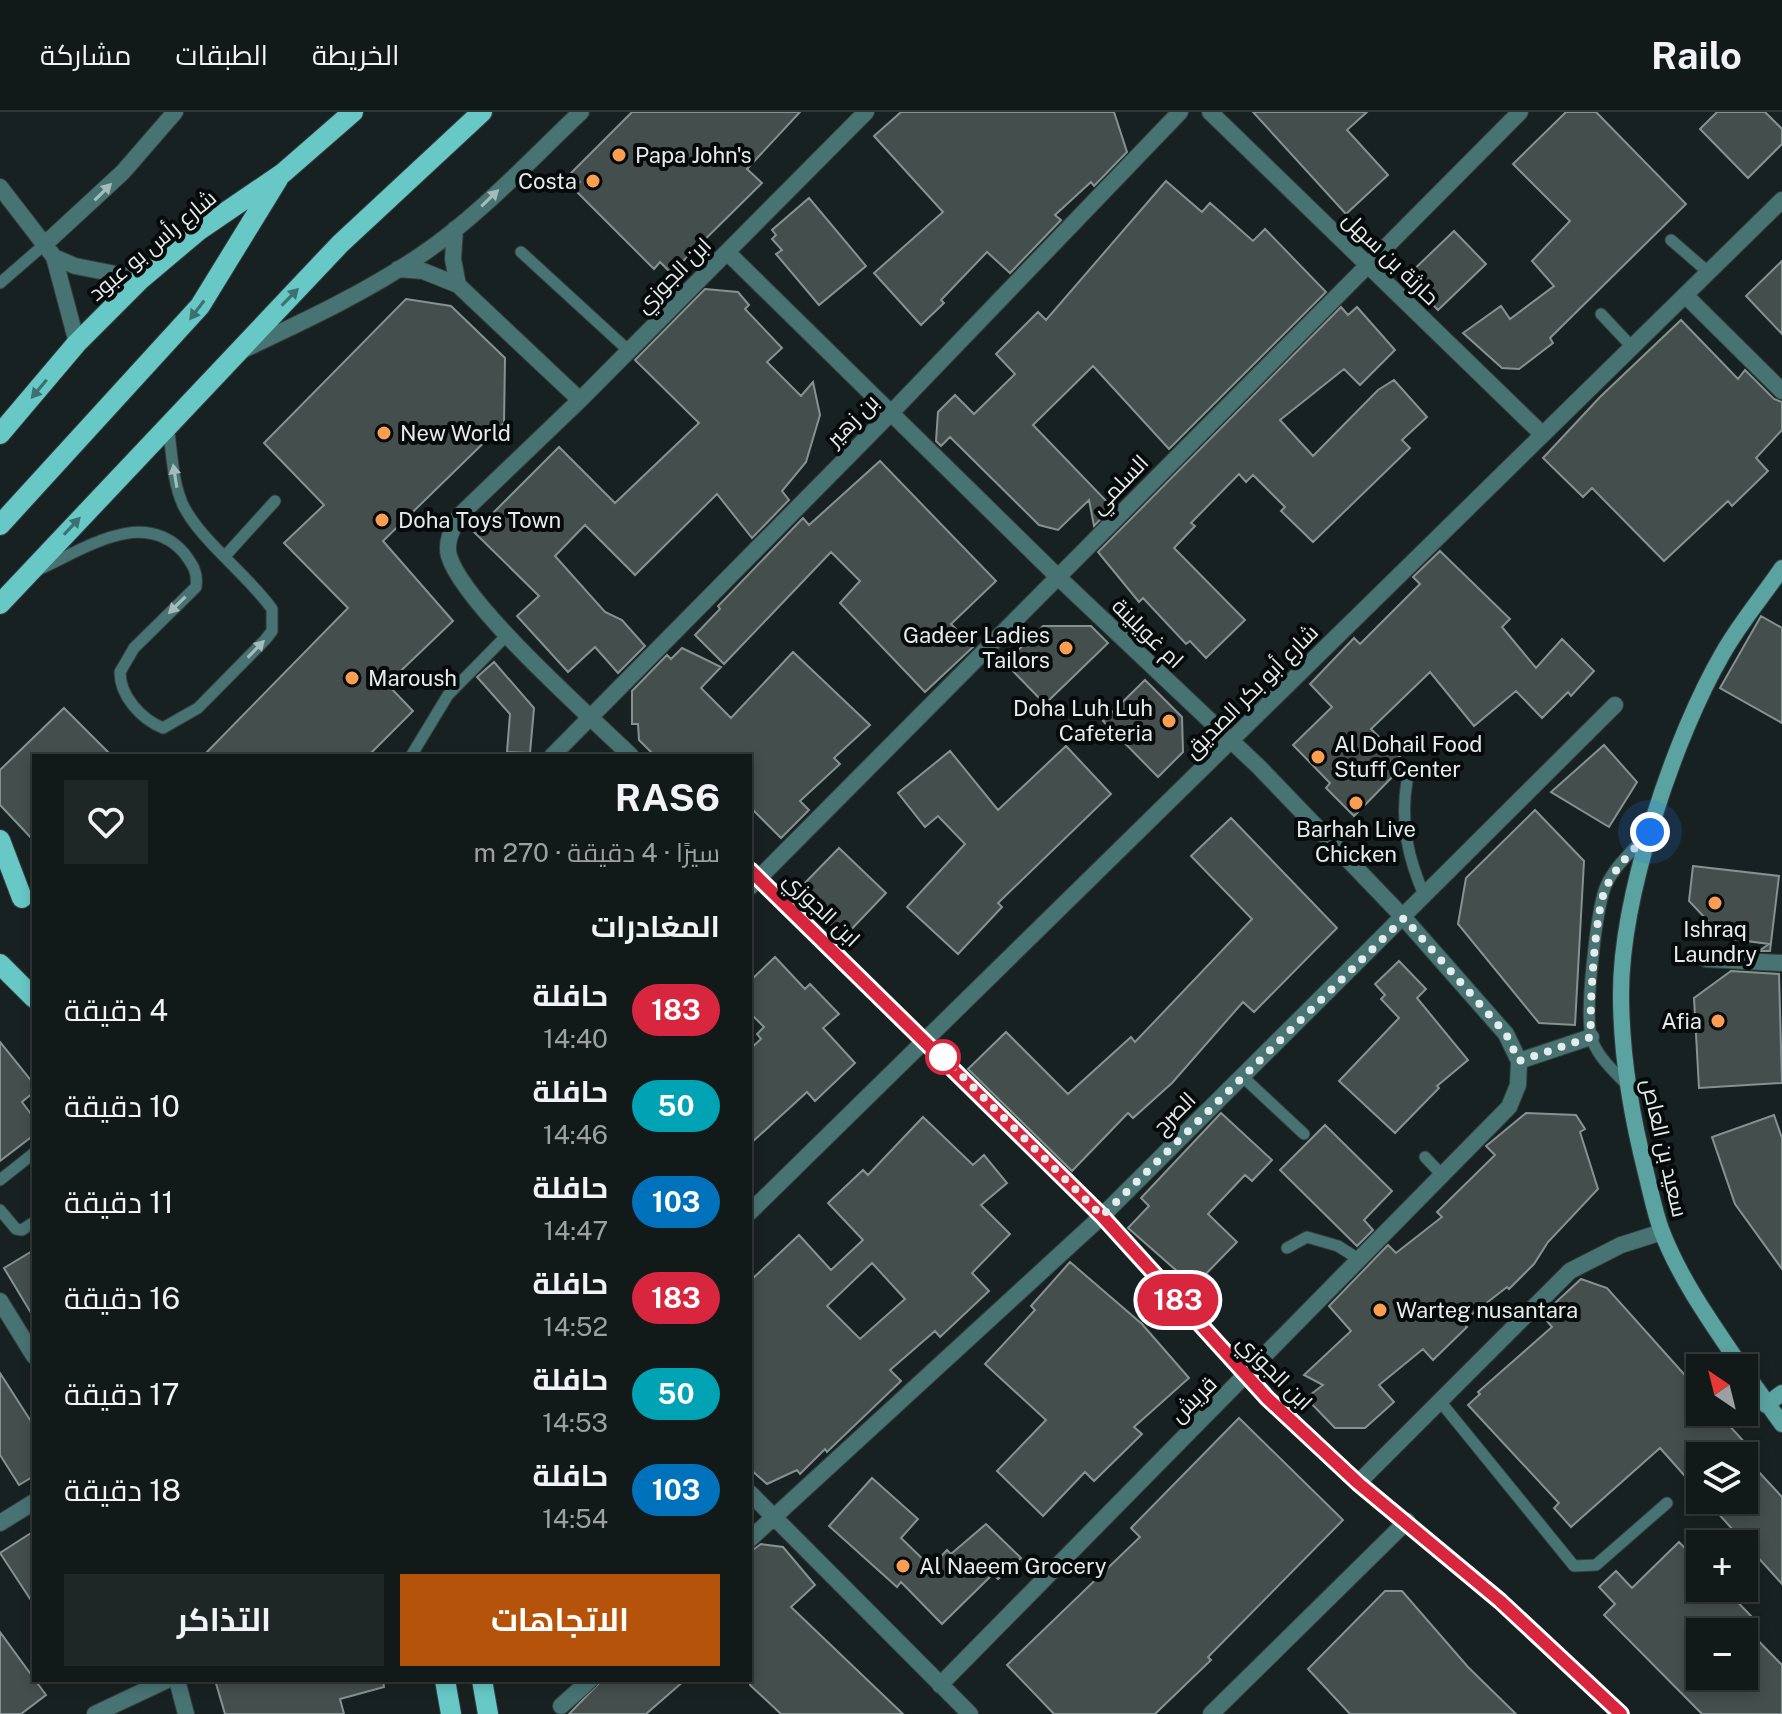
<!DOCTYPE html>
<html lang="ar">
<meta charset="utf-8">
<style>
:root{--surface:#121919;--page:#1f2626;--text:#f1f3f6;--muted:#9ca0a2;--line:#313838;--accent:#b45309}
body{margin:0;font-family:"Public Sans",Cairo,sans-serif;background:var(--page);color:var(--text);direction:rtl;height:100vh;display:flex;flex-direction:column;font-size:30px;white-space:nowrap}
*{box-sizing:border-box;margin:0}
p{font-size:26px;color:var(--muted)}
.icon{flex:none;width:44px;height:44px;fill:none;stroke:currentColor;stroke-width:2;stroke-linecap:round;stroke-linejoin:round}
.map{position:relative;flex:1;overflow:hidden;direction:ltr}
.panel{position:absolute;left:32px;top:642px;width:720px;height:928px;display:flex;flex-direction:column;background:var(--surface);border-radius:0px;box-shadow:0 4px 12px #0003,0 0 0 2px var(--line);direction:rtl}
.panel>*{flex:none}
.badge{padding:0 16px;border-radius:26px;font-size:28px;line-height:52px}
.needle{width:52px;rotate:325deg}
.controls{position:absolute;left:1686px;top:1242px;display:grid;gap:16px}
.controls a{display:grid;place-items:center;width:72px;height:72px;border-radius:0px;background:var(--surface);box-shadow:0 4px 12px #0003,0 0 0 2px var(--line);font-size:40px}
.you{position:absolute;width:40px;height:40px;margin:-20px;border:6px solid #fff;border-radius:50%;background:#1a73e8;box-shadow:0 0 0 12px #1a73e833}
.map>.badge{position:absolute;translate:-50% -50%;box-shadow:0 0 0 4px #fff}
h2{padding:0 32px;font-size:30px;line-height:72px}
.round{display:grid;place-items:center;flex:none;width:84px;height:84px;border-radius:0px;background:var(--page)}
.head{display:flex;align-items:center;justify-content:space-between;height:136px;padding:0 32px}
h1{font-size:38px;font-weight:700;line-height:60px}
.cta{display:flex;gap:16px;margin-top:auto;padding:16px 32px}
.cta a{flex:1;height:92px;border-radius:0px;background:var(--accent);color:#fff;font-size:32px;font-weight:700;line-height:92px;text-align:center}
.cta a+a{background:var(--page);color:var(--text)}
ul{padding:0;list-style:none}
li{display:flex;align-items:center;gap:24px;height:96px;padding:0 32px}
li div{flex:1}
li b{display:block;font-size:30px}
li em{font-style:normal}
li .badge{min-width:88px;font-weight:700;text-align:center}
header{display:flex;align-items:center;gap:48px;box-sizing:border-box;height:112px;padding:0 40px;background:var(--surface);border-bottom:2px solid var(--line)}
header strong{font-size:38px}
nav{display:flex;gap:44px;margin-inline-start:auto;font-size:28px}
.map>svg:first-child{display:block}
</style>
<header>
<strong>Railo</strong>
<nav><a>الخريطة</a><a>الطبقات</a><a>مشاركة</a></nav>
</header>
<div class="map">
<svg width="1782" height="1602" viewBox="0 0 1782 1602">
<rect width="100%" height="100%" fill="#182121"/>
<!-- building -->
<path fill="#434e4d" stroke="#869292" stroke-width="2" fill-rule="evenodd" d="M632 0H800L747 57 762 71 671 161 660 150 654 157 573 76 580 70 571 61Z
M901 0H1114L1127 40 1094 74 1091 70 1055 103 1061 108 1010 161 987 140 941 188 944 191 921 213 874 161 943 100 874 24Z
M1253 0H1367L1347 18 1388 63 1346 102Z
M1566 0H1596L1686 92 1550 226 1553 231 1519 257 1502 256 1463 221 1501 194 1510 207 1554 174 1532 149 1570 109 1513 52Z
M1717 0H1765L1782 17V32L1748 66 1700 17Z
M1166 69 1202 100 1210 91 1253 129 1265 117 1326 180 1169 337 1093 254 1033 313 1112 395 1094 414 1089 388 1058 418 1039 413 950 325 941 334 936 329 938 300 955 283 974 302 1015 262 996 242 1038 200 1046 208Z
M809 86 866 154 819 193 776 142 782 138 772 127 776 123 772 118Z
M1454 119 1486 152 1438 198 1406 165Z
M1782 149V222L1746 184Z
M705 177 738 180 749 193 745 197 782 236 767 250 801 284 813 270 820 303 806 350 782 379 789 388 752 426 717 382 635 463 585 413 555 444 605 500 622 508 645 534 618 561 595 535 568 560 517 504 539 484 474 420 559 335 615 391 699 311 635 248Z
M406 187 451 194 505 246 504 311 383 429 453 509 387 572 413 599 368 644H203L348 496 284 431 324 393 264 331Z
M1341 195 1348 203 1357 195 1395 238 1360 273 1344 257 1280 308 1313 344 1378 278 1394 268 1427 305 1402 328 1410 336 1313 430 1281 399 1285 395 1253 363 1246 370 1239 362 1191 411 1195 414 1174 436 1245 508 1206 546 1190 529 1186 532 1143 486 1139 490 1098 440Z
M1681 208 1738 267 1745 258 1774 287 1782 290V318L1756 346 1768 359 1732 394 1728 389 1664 449 1592 376 1583 385 1543 346 1600 285Z
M880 349 996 469 951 512 973 535 925 580 840 491 860 469 831 440 724 552 695 523 720 497 718 494 803 406 809 413Z
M1440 439 1510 507 1502 515 1536 556 1562 527 1594 559 1571 584 1568 580 1542 606 1516 579 1474 614 1430 560 1371 617 1406 651 1354 704 1326 676 1330 671 1293 633 1332 595 1310 572 1354 526 1360 532 1420 472 1413 465Z
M1761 504 1782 516V611L1720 576Z
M1043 514H1091L1108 531 1045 592 1005 551Z
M682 536 721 555 701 576 731 606 793 540 870 613 834 646 840 652 800 689 809 698 781 726 750 695V644H655L639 628 638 612H632V579L667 543 671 547Z
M494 550 534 596 530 641 507 640 510 602 477 565Z
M1145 568 1182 605 1183 640 1158 665 1103 609Z
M64 596 112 644H34V729L0 693V658Z
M1604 633 1637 670 1609 715 1551 680Z
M1066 634 1111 682 998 791 1002 795 958 842 907 795 965 732 938 704 925 715 898 681 950 639 998 698Z
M1535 698 1584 749 1575 913 1539 911 1458 812 1466 766Z
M1231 706 1337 816 1254 900 1243 890 1172 971 1133 1006 1128 1001 1072 1059 968 957 1006 920 1068 982 1131 925 1135 930 1252 807 1191 744Z
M839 736 886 781 844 825 796 780Z
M1693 754 1779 764 1770 839H1759L1769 832 1724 826 1689 789Z
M775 845 805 877 810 872 839 902 823 916 855 951 815 989 807 980 750 1032V937L761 927 757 922 764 915 750 901V869Z
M1399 849 1426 877 1417 886 1468 948 1437 974 1439 976 1395 1021 1339 969 1399 906 1381 887 1385 883 1375 872Z
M1731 859 1779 862 1782 971 1699 976 1694 886Z
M0 930 34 972V980L22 990 34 1006V1023L0 1049Z
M1221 1001 1272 1048 1252 1069 1245 1063 1208 1102 1237 1130 1194 1174 1128 1116 1149 1094 1141 1086Z
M1526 1001 1576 1003 1585 1017 1580 1020 1598 1077 1548 1130 1534 1152 1509 1177 1507 1175 1462 1210 1467 1215 1433 1248 1423 1237 1379 1273 1394 1290 1365 1316H1335L1306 1286 1323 1273 1304 1263 1351 1219 1329 1194 1388 1133 1396 1141 1442 1105 1437 1100 1495 1043 1486 1034Z
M1774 1003 1782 1026V1157L1735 1092 1712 1025Z
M923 1005 973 1053 984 1043 1007 1071 981 1093 1010 1122 972 1161 989 1179 940 1225 935 1219 890 1258 901 1269 827 1340 825 1337 800 1362 797 1358 767 1372 750 1357V1169L799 1123 831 1158 863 1128 828 1091 863 1058 868 1063ZM872 1151 905 1187 860 1227 827 1194Z
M1325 1013 1392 1079 1364 1108 1373 1118 1357 1134 1280 1058Z
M34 1138V1206L4 1156Z
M1070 1150 1142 1212 1189 1266 1134 1315 1142 1322 1094 1369 1085 1360 1043 1404 997 1359 1046 1308 985 1252 1035 1198 1031 1194Z
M1581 1167 1607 1176 1700 1280V1300H1717L1757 1344H1744L1782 1385V1472L1706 1388H1744V1344H1700V1381L1660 1336 1571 1415 1554 1396 1559 1391 1468 1293 1480 1282 1478 1280 1552 1215 1542 1203Z
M0 1261 34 1314V1364L19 1373 0 1343Z
M1239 1306 1343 1408 1208 1545 1211 1548 1155 1602H1054L1007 1553 1140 1425 1131 1416Z
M872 1366 918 1407 901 1426 931 1455 947 1438 951 1442 986 1412 1021 1446 998 1467 993 1462 942 1512 901 1470 897 1475 829 1414Z
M34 1419V1493L0 1441Z
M1679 1430 1700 1452V1476H1724L1753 1506 1738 1520H1700V1564H1744V1514L1782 1553V1602H1702L1604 1503 1615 1492 1599 1475 1616 1459 1632 1476Z
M761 1432 783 1435 815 1473 791 1495 903 1602H781L750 1573V1440Z
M1385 1479H1402L1468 1555 1516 1602H1350L1308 1557Z
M0 1520 46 1583 21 1602H0Z
M215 1568H383L384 1575 340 1587 344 1602H225Z
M602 1568H685L646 1602H569Z"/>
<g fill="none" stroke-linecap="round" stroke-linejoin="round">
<defs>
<path id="lane" d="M1671 128 1708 160
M521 140 629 239
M0 171 45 132
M1601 202 1632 235
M226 443 275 389
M40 457C84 437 144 395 184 441 193 453 198 460 196 475L134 536 120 560C120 584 141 607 163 616L198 596 265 528 272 519V497C248 463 200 428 183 393 172 369 172 339 168 313
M411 644 448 583 508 522
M1407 669C1400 711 1408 747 1425 785
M1243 965 1304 1022
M1627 973C1614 959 1596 944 1591 924 1585 897 1596 809 1603 782 1609 759 1631 740 1647 723
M1425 1045 1442 1063
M0 1068 34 1041
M0 1098 16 1117 22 1118 34 1110
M1287 1136 1307 1125 1338 1134 1360 1148
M1439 1288 1574 1454 1596 1453 1667 1391"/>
<path id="street" d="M1210 0 1542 322
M0 75 54 145 77 231
M455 117 453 147 458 173
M45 132 123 60 175 0
M727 140 1058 465 1259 655 1404 806 1506 922 1519 949 1518 973 1509 995 940 1573
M54 145 75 154 141 167
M398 157 423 159 458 173 580 288
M1685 183 1782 279
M243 238C304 209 365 181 421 143 480 103 529 49 581 0
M552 644 891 301 1180 0
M631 644C590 604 464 493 449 444 445 429 453 416 460 403L580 288 866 0
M750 758 1102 1104 1267 1286 1358 1371 1500 1489 1621 1602
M750 775 1520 0
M1706 847 1782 851
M1519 949 1591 925
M750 1100 1782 88
M0 1189 34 1244
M1358 1371 1570 1159 1621 1133 1662 1120
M750 1381 970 1602
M0 1411 34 1390
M750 1427 1102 1104 1615 593
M177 1568 186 1602
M561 1594 590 1568
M95 1602 167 1568
M1211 1602 1407 1409"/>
<path id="secondary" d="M1742 1256C1713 1213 1681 1169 1662 1120 1655 1102 1651 1081 1646 1061 1631 1002 1621 943 1621 882 1621 784 1674 625 1723 541 1740 511 1763 484 1782 456
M1744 1259 1782 1312
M1766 1293 1782 1281"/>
<path id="primary" d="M0 322 77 231 141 167 198 119 283 61 353 0
M0 413 200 194 278 67
M0 492 340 132 482 0
M0 728 22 786
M0 852 34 886
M445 1568 451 1602
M482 1568 488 1602"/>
</defs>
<!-- lane casing -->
<use href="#lane" stroke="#353d3d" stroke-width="13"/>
<!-- street casing -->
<use href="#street" stroke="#353d3d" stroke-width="18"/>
<!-- secondary casing -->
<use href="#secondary" stroke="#353d3d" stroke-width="18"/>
<!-- primary casing -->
<use href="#primary" stroke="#353d3d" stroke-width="22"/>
<!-- lane -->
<use href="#lane" stroke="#477372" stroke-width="11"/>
<!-- street -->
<use href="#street" stroke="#477372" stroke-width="16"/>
<!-- secondary -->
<use href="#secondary" stroke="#5aa3a1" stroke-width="16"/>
<!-- primary -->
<use href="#primary" stroke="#67c8c6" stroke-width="20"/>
</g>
<!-- one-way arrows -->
<defs><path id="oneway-solid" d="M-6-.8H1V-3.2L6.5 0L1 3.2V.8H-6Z" transform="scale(2)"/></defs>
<g fill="#a6bcbb">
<use href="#oneway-solid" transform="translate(103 80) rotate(-45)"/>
<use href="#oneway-solid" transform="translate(490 86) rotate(-44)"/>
<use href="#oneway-solid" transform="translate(175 364) rotate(-99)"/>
<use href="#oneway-solid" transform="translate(177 493) rotate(135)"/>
<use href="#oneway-solid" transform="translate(256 537) rotate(-46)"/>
</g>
<g fill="#3b7271">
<use href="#oneway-solid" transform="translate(290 185) rotate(-46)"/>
<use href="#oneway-solid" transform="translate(197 198) rotate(127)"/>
<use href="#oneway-solid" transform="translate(39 277) rotate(130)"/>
<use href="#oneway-solid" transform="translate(72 414) rotate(-47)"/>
</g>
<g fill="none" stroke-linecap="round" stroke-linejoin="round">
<defs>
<path id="line" d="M750 758 1102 1104 1267 1286 1358 1371 1500 1489 1621 1602"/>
</defs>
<!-- line casing -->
<use href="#line" stroke="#fff" stroke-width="18"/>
<!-- line -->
<use href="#line" stroke="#d7263d" stroke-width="12"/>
<!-- walk -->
<path stroke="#e5ecec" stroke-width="8" stroke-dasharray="0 14.4" d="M943 945 1102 1104 1404 806 1506 922 1519 949 1591 925C1589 898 1595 801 1605 778 1615 755 1633 738 1650 720"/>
</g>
<!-- markers -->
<g fill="#fb9e52" stroke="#060a0a" stroke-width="3">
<circle cx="619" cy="43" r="8"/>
<circle cx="593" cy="69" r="8"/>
<circle cx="384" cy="321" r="8"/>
<circle cx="382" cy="408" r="8"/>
<circle cx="1066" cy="536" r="8"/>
<circle cx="352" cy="566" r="8"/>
<circle cx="1169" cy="609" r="8"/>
<circle cx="1318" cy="645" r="8"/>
<circle cx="1356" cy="691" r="8"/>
<circle cx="1715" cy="791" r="8"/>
<circle cx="1718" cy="909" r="8"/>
<circle cx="1380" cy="1198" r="8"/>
<circle cx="903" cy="1454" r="8"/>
</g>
<circle fill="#fff" stroke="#d7263d" stroke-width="4" cx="943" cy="945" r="16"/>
<g text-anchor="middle" stroke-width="8" stroke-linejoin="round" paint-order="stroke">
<!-- poi labels -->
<g font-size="22" fill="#e5ecec" stroke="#060a0a" text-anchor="start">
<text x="635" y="51">Papa John's</text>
<text x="577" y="77" text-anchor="end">Costa</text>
<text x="400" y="329">New World</text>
<text x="398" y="416">Doha Toys Town</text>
<text x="1050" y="531" text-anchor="end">Gadeer Ladies<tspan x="1050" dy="25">Tailors</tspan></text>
<text x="368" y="574">Maroush</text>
<text x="1153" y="604" text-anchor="end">Doha Luh Luh<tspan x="1153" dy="25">Cafeteria</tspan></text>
<text x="1334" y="640">Al Dohail Food<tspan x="1334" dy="25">Stuff Center</tspan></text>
<text x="1356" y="725" text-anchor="middle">Barhah Live<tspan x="1356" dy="25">Chicken</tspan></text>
<text x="1715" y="825" text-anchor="middle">Ishraq<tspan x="1715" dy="25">Laundry</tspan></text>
<text x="1702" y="917" text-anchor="end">Afia</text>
<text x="1396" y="1206">Warteg nusantara</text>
<text x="919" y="1462">Al Naeem Grocery</text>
</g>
<!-- street labels -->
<g font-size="22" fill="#e5ecec" stroke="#060a0a">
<text transform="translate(152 133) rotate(-40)" y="8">شارع رأس بو عبود</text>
<text transform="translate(1391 146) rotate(44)" y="8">حارثة بن سهل</text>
<text transform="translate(673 163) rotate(-45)" y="8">ابن الجوزي</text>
<text transform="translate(852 308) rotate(-45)" y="8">بن زهير</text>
<text transform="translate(1119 372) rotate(-46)" y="8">السلمي</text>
<text transform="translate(1148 521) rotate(44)" y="8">ام غويلينة</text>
<text transform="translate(1251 579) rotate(-45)" y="8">شارع أبو بكر الصديق</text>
<text transform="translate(822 797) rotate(44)" y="8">ابن الجوزي</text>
<text transform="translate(1174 1001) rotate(-45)" y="8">الصرح</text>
<text transform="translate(1665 1036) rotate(77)" y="8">سعيد بن العاص</text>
<text transform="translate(1275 1260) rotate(45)" y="8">ابن الجوزي</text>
<text transform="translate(1193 1287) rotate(-45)" y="8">قريش</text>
</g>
</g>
</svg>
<div class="controls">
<a><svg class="needle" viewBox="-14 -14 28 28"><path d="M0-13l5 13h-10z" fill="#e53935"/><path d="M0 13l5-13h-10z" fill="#9ca0a2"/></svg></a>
<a><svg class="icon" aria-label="layers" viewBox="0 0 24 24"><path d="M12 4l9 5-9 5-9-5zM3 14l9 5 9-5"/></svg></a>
<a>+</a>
<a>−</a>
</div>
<div class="you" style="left:1650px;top:720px"></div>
<b class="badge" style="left:1178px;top:1188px;background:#d7263d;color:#fff">183</b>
<section class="panel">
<div class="head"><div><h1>RAS6</h1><p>سيرًا · 4 دقيقة · 270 m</p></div><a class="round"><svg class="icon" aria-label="heart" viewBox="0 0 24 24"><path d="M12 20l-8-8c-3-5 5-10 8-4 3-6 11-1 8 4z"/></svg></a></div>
<h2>المغادرات</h2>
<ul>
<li><span class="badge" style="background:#d7263d;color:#fff">183</span><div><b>حافلة</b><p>14:40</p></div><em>4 دقيقة</em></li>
<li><span class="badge" style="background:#00a3b4;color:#fff">50</span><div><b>حافلة</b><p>14:46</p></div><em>10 دقيقة</em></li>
<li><span class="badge" style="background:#0072bc;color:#fff">103</span><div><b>حافلة</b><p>14:47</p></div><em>11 دقيقة</em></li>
<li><span class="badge" style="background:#d7263d;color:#fff">183</span><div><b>حافلة</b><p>14:52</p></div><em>16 دقيقة</em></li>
<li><span class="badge" style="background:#00a3b4;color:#fff">50</span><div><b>حافلة</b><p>14:53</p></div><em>17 دقيقة</em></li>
<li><span class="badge" style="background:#0072bc;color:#fff">103</span><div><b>حافلة</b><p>14:54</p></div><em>18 دقيقة</em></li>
</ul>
<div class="cta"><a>الاتجاهات</a><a>التذاكر</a></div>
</section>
</div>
